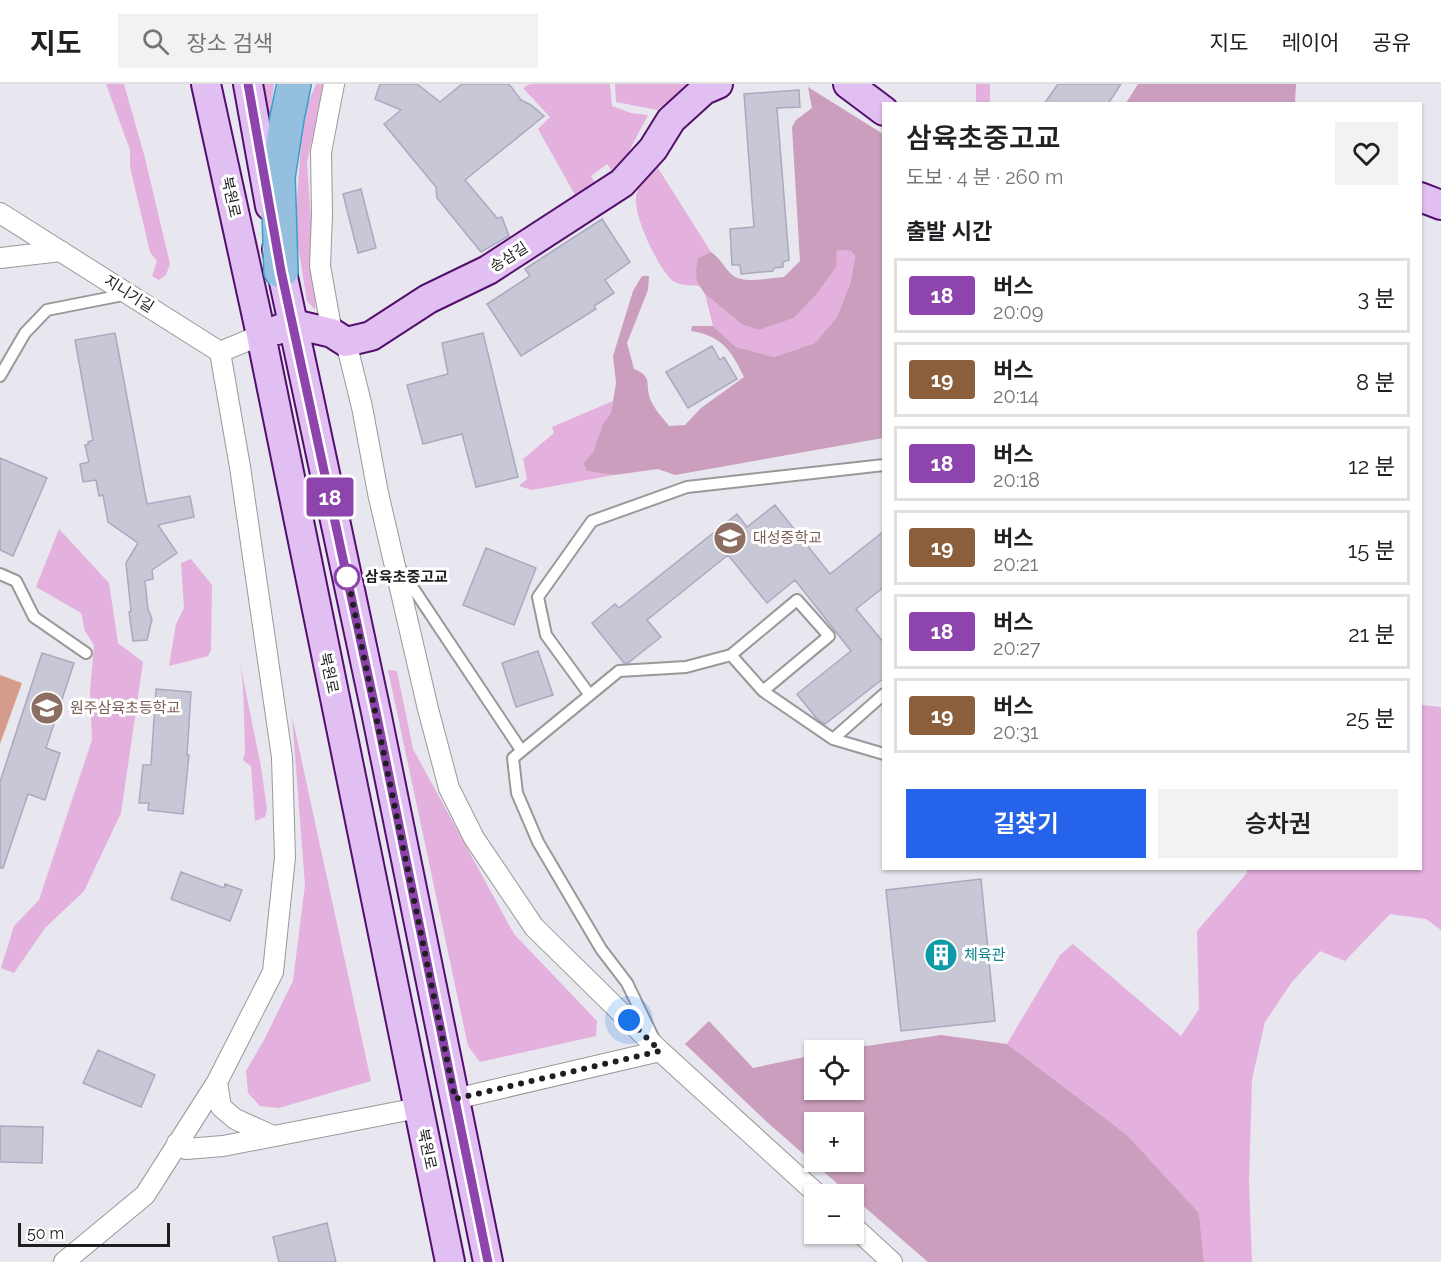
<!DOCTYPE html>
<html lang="ko">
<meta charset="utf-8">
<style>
:root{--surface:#fff;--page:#f2f2f2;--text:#202124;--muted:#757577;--line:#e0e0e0;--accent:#2563eb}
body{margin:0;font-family:Raleway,"Noto Sans KR",sans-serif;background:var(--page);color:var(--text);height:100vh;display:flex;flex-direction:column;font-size:22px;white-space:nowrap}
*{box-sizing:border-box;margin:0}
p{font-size:20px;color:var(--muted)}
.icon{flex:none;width:33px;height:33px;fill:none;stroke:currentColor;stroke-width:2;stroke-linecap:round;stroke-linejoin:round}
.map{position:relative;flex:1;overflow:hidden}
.panel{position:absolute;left:882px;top:18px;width:540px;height:768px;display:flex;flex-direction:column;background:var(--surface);border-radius:0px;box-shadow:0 2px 4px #0004}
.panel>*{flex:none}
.badge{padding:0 12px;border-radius:4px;font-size:21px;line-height:39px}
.buttons{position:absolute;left:804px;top:956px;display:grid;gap:12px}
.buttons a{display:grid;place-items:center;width:60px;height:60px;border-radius:0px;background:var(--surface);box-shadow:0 2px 4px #0004;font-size:30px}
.scale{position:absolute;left:18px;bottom:15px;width:152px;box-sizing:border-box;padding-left:6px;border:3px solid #1f1f1f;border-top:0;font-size:16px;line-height:21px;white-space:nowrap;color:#1f1f1f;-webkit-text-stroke:4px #fff;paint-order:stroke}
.you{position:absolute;width:30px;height:30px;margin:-15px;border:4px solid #fff;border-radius:50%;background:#1a73e8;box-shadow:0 0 0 9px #1a73e833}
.map>.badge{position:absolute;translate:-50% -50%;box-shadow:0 0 0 3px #fff}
h2{padding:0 24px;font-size:22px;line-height:54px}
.round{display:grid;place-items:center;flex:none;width:63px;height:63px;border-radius:0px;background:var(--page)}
.overview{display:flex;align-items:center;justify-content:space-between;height:102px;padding:0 24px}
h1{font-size:28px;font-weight:600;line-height:45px}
.primary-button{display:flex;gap:12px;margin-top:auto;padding:12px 24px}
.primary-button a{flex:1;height:69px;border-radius:0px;background:var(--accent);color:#fff;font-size:24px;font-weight:600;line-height:69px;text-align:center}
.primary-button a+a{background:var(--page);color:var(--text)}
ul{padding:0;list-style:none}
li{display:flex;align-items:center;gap:18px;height:75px;margin:0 12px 9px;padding:0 12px;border:3px solid var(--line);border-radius:0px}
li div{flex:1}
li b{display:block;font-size:22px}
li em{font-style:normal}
li .badge{min-width:66px;font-weight:700;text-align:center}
header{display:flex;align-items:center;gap:36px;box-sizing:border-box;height:84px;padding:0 30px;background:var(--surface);border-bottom:2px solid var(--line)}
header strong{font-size:28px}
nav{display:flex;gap:33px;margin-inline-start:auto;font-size:21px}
.search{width:420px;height:54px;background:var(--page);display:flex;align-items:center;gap:15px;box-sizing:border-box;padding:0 21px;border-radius:0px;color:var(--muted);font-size:22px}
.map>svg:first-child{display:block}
</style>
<header>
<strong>지도</strong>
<div class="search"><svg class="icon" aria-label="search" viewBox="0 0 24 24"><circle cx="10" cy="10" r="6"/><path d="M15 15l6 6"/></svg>장소 검색</div>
<nav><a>지도</a><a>레이어</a><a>공유</a></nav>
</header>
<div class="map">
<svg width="1441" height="1178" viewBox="0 0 1441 1178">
<rect width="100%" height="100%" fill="#e8e6ee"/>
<!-- grass -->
<path fill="#e4b0dd" d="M106 0H124L145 74 170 180 166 191 159 196 152 192 157 177 150 168 130 83V66Z
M261 0H274L269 42Z
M316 0H324L307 79 316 211 315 226 307 217 295 143 303 31Z
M530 0H610L612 22 631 29 648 31 616 92 607 80 591 92 598 104 579 118 538 45 550 33 523 4Z
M615 0H691L657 26 616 18Z
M976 0H990V19H976Z
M658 84 711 168 698 174 697 198 700 202C691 201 680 202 673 197 658 185 630 126 637 109 640 99 650 91 658 84Z
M837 166 851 167 855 172 851 197 837 233 815 259 774 273 736 263 713 242 705 210 743 241 759 246 794 234 816 211 835 183Z
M613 317 611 330 603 340 588 387 614 391 532 406 519 402 527 395 523 375 554 349 552 343Z
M59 445 109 499 118 559 143 578 121 729 84 807 45 844 14 889 1 884 14 842 39 816 92 656 90 608 94 561 85 547 81 529 36 503Z
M191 475 212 501 211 566 208 572 169 582 176 540 184 524 181 479Z
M240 579 261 683 267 725 265 733 255 737 251 682 243 676 245 668 243 601Z
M388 586 397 587 413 665 514 850 597 937 596 952 480 978 468 962Z
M1421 621 1441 623V846L1426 835 1390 830 1345 877 1320 867 1292 898 1265 938 1252 995 1249 1098 1252 1178H1204L1199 1129 1127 1051 1007 960 1060 871 1073 860 1181 952 1199 925 1197 847 1247 789V785L1420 784Z
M292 632 371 997 279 1024 260 1022 248 1009 246 987 264 956 293 897 305 801Z"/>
<!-- forest -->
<path fill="#ca9ebc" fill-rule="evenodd" d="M1138 0H1296L1295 19H1126Z
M808 3 883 50V354L675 391 658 385 614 391 587 387 583 379 593 369 603 340 611 329 616 299 613 272 633 207 642 192H649L648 206 627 259 634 285C654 293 644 300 651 317 655 326 663 334 669 342L685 341 701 324 744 293C731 266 722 252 691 247L692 242H713L736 263 774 273 815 259 837 233 851 197 855 172 851 167 837 166 836 183 816 211 794 234 759 246 743 241 705 210 697 198 696 186 698 174 711 168C721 175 723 182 731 190 743 201 768 194 784 193L800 177 792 43 796 36 812 24Z
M709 937 753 984 814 971V1005H854V966H839L941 951 1007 960 1127 1051 1199 1129 1204 1178H928L854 1114V1110H849L767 1038 685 960ZM814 1038H854V1077H814Z"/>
<!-- pitch -->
<path fill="#d69c8b" d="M0 591 22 599 0 660Z"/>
<!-- building -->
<path fill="#c7c7d5" stroke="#aba9bf" stroke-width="1.5" d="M380 0H417L440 18 462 0H509L521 16 531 21 544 32 465 96 497 134 502 133 509 152 481 168 437 114 436 103 384 40 401 26 375 15Z
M1058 0H1121L1108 20H1044Z
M799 6 800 23 777 24 789 176 783 178V183L774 184 773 187 741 190 740 181H732L730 145 754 143 744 10Z
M361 105 376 164 358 169 343 110Z
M602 135 630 178 605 196 614 209 594 222 596 225 521 272 487 220 530 192 525 185Z
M115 249 147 420 190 412 194 433 158 441 177 469 152 486 153 495 145 497 148 525 152 535 147 556 133 557 129 528 131 527 126 479 138 459 108 438 103 411 99 412 96 396 83 398 80 380 89 378 85 361H88V358L93 356 75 256Z
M483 249 518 393 476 403 462 350 423 360 407 301 448 290 442 259Z
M712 262 720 276 724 273 737 295 688 324 666 288Z
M0 374 47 394 13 472 0 466Z
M775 421 830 490 884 447V503L856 525 884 559V594L825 640 817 635 797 610 851 567 795 496 767 519 728 471 647 536 661 553 628 579H624L592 539 615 520 619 524 737 430 747 443Z
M486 464 536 484 514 541 463 521Z
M538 567 553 611 516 623 502 579Z
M42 569 74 579 46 664 60 669 45 716 28 710 3 784H0V698Z
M156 605 191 608 187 671H189L183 730 148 726 149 719H139L143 681H151Z
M181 788 224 804 225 800 242 806 230 837 171 815Z
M981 795 995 937 901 947 886 806Z
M98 966 155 991 141 1023 83 999Z
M0 1042 43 1043 42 1079 0 1078Z
M327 1139 336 1178H279L273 1153Z"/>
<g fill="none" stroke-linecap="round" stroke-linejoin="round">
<defs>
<path id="lane" d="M0 292 25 249 47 226 128 210
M401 486 521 666
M0 490 16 497 34 533 86 569
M763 607 833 655 884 610
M589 610 546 551 538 513 592 437 687 403 884 381
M833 655 884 670
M653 953 627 899 601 865 538 758 517 709 513 674 619 587 686 583 731 571 797 516 829 552 763 607 731 571"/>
<path id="street" d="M0 129 220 268 261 251
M0 174 61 167
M332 249 320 182 322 130 321 68 334 0
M346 258 362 323 378 409 428 625 449 704 474 754 534 843 660 967 817 1110
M217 998 221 1023 235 1035 273 1052
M455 1015 660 967
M177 1059 186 1065 223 1062 418 1024
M854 1143 892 1178
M64 1178 145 1111 217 998 273 888 285 773 282 673 240 383 220 268"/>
<path id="secondary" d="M206 0 261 251 450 1178
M248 0 270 122
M848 0 884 27
M1420 113 1441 121
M277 165 376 628 488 1178
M277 246 294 240 332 249 346 258 371 252 428 215 488 186 622 99 653 65 671 36 704 6 718 0"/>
<path id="highway" d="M281 187 278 93 287 34 294 0"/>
</defs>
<!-- lane casing -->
<use href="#lane" stroke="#999" stroke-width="14"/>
<!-- street casing -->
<use href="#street" stroke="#999" stroke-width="22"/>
<!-- secondary casing -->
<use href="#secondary" stroke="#520f6c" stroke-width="32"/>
<!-- highway casing -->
<use href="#highway" stroke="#35a1ca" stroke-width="36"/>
<!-- lane -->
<use href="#lane" stroke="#fff" stroke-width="10"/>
<!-- street -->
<use href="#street" stroke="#fff" stroke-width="20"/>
<!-- secondary -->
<use href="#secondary" stroke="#e2bff3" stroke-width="28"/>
<!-- highway -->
<use href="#highway" stroke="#95bfde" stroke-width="33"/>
</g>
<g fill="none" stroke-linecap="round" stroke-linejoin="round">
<defs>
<path id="line" d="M248 0 281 187 376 628 488 1178"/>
</defs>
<!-- line casing -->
<use href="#line" stroke="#fff" stroke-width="14"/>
<!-- line -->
<use href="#line" stroke="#8e44ad" stroke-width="9"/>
<!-- walk -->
<path stroke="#1f1f1f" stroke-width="6" stroke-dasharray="0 10.8" d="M347 493V491L455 1015 660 967 629 936"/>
</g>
<!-- icons -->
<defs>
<symbol id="school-disc" viewBox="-11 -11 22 22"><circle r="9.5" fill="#8d6e63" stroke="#fff"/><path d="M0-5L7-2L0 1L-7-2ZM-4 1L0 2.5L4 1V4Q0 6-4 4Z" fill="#fff"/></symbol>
<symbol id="building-disc" viewBox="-11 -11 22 22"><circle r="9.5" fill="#0f9aa8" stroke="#fff"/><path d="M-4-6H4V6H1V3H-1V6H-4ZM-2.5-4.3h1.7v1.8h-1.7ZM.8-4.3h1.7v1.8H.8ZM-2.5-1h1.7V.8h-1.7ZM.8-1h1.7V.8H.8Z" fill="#fff"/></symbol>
</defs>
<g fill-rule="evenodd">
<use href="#school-disc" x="711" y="435" width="38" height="38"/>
<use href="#school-disc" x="28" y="605" width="38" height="38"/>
<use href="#building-disc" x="922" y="852" width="38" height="38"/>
</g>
<!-- markers -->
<circle fill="#fff" stroke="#8e44ad" stroke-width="3" cx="347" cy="493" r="12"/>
<g text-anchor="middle" stroke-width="6" stroke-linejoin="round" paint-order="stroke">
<!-- street labels -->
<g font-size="15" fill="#1f1f1f" stroke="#fff">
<text transform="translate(231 113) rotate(78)" y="5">북원로</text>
<text transform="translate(509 173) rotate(-33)" y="5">송삼길</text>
<text transform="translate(129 210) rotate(32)" y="5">지니기길</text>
<text transform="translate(329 589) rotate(78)" y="5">북원로</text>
<text transform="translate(427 1065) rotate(78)" y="5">북원로</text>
</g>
<!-- education labels -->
<g font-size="15" fill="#785e54" stroke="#fff" text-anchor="start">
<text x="753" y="459">대성중학교</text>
<text x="70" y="629">원주삼육초등학교</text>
</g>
<!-- stop labels -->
<g font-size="15" font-weight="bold" fill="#1f1f1f" stroke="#fff" text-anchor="start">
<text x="365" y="498">삼육초중고교</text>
</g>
<!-- culture labels -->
<g font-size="15" fill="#0d838f" stroke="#fff" text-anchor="start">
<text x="964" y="876">체육관</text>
</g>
</g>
</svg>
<div class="buttons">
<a><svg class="icon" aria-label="locate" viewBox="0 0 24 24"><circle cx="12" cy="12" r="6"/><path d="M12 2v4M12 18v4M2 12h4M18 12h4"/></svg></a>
<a>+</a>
<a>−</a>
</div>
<div class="scale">50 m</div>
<div class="you" style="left:629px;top:936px"></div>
<b class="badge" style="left:330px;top:413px;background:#8e44ad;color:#fff">18</b>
<section class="panel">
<div class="overview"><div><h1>삼육초중고교</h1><p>도보 · 4 분 · 260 m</p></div><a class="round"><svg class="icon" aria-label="heart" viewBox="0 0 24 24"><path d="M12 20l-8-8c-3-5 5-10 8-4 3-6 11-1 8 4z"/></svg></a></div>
<h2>출발 시간</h2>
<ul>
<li><span class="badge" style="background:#8e44ad;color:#fff">18</span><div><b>버스</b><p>20:09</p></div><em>3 분</em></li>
<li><span class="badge" style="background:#8b5e3c;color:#fff">19</span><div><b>버스</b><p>20:14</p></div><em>8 분</em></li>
<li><span class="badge" style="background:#8e44ad;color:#fff">18</span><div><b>버스</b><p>20:18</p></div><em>12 분</em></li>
<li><span class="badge" style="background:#8b5e3c;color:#fff">19</span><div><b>버스</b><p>20:21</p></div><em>15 분</em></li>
<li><span class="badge" style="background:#8e44ad;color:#fff">18</span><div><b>버스</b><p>20:27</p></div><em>21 분</em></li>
<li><span class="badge" style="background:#8b5e3c;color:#fff">19</span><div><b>버스</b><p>20:31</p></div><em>25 분</em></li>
</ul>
<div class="primary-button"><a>길찾기</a><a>승차권</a></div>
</section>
</div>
